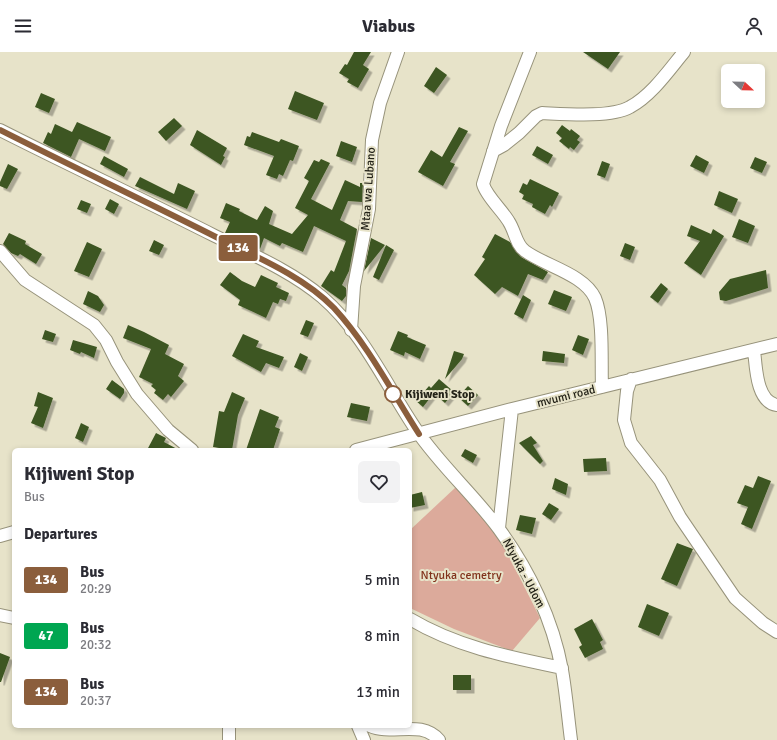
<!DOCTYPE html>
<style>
:root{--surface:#fff;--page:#f2f2f3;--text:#2b2b33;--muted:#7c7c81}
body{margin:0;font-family:Signika,sans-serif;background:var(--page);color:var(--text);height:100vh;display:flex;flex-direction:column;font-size:15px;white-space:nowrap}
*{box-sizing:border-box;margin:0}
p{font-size:13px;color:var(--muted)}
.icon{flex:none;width:22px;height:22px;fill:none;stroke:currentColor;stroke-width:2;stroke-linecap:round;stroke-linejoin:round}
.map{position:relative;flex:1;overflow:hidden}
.sheet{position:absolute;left:12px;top:396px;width:400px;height:280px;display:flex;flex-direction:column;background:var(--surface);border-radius:6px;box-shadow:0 2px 6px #0003}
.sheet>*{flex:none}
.badge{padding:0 8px;border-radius:3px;font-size:14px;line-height:26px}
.needle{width:26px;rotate:112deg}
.controls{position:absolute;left:721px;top:12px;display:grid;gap:8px}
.controls a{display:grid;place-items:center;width:44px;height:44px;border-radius:6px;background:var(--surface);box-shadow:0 2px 6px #0003;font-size:20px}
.map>.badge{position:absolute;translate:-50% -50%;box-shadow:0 0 0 2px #fff}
h2{padding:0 12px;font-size:15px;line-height:36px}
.round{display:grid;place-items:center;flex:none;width:42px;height:42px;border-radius:6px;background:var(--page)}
.overview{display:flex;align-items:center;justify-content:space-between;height:68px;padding:0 12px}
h1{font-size:19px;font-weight:800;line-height:30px}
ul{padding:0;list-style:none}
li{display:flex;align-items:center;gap:12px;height:56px;padding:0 12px}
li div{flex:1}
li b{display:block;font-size:15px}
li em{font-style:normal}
li .badge{min-width:44px;font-weight:700;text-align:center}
header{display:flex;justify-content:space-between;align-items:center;height:52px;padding:0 12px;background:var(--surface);font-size:18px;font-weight:800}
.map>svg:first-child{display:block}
</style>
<header><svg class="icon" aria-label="menu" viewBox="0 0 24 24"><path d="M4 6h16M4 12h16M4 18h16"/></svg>Viabus<svg class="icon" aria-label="person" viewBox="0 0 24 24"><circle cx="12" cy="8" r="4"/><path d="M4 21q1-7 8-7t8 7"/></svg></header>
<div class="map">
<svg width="777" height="688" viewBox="0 0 777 688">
<defs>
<filter id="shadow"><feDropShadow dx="3.5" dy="3.5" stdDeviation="0" flood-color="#0004"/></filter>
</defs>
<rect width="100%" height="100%" fill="#e7e3c9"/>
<!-- green -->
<path fill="#dcaa9b" d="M456 435 496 478 540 566 512 599 454 577 410 556V478Z"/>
<!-- building -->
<path fill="#3d5622" filter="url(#shadow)" d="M354 0H371L363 13 369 17 358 36 347 30 349 27 339 21 345 12 347 13Z
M583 0H620L608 17Z
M436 15 447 23 434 41 424 34Z
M295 39 324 51 317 68 288 57Z
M41 41 55 47 49 61 35 55Z
M174 66 182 74 166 89 158 80Z
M77 70 111 85 105 99 79 87 71 105 43 91 48 80 51 82 55 72 72 80Z
M562 73 570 79 571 77 580 84 577 88 580 90 574 98 570 95 569 97 559 89 562 86 556 81Z
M459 75 468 79 450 110 455 112 443 134 418 120 431 98 442 105Z
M197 78 227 96 223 104 225 105 221 113 190 93Z
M252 80 279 90 281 87 299 94 293 109 290 108 283 124 279 122 277 127 266 123 274 104 244 93 247 84 250 85Z
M341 89 357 95 352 110 336 104Z
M537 94 553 103 548 112 532 103Z
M696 103 709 110 704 121 690 114Z
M104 104 128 117 124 125 100 112Z
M755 105 767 110 762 121 750 116Z
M321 107 330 111 311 147 332 158 345 128 360 135V131H363L362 150 348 149 340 168 357 177 349 219 342 233 346 236V244L342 249 321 234 331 218 334 220 346 189 314 174 303 200 282 191 280 194 264 186 260 197 225 181 230 170 220 166 226 151 240 157 239 159 257 168 265 154 273 159 269 172 292 182 308 163 295 156 309 129 304 126 314 108 319 110Z
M602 109 610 112 605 126 597 123Z
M8 112 18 117 7 137 0 134V130Z
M140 125 174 142 178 131 195 139 187 157 135 134Z
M530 127 559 141 552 155 550 153 545 162 532 155 533 152 522 147 524 143 519 140 523 131 527 133Z
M719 139 738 147 732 161 714 153Z
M110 147 119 152 114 162 105 157Z
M81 148 91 152 87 161 77 157Z
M739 167 755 174 748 191 732 185Z
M691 173 711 182 713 177 724 184 701 223 684 211 700 189 687 184Z
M9 181 26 189 25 192 42 202 36 212 20 202 18 204 11 201 3 192Z
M495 182 510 190 521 205 548 220 543 228 528 222 518 244 502 235 495 242 474 223 485 207 482 205Z
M371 186 385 193 364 219Z
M154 188 164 193 159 203 149 199Z
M87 190 102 197 89 225 74 219Z
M625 191 635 195 630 208 620 204Z
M386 193 394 198 379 228 373 225Z
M766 218 768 236 726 249 720 248 719 240 730 227Z
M230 220 242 229 255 235 261 223 278 231 276 235 289 241 286 249 280 247 278 252 273 250 266 266 238 253 240 248 220 233Z
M661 231 668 237 658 251 650 245Z
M554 238 572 245 566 259 548 252Z
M88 239 98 244 104 253 100 260 83 252Z
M523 243 531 248 523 267 514 262Z
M306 268 314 271 308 285 300 282Z
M128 273 144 280 169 293 165 302 184 312 178 324 184 329 171 345 168 342 163 348 154 341 156 338 151 334 153 332 139 325 151 297 123 286Z
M45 278 56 282 53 290 42 287Z
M398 279 408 283 407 285 426 293 420 307 405 300 404 304 390 298Z
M243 282 259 289 256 295 284 305 279 316 266 311 261 320 232 304Z
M578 283 589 287 583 303 572 298Z
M73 288 97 295 94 306 81 300 80 302 70 298Z
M454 299 464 302 462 307 445 327Z
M543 299 565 302 564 311 542 309Z
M300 301 308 305 302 319 294 315Z
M439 327 454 340 445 351 434 341 423 355 416 349 429 334 431 336Z
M112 328 124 337V341L120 347 106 337Z
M468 334 478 343 468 354 458 345Z
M38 340 53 346 43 376 31 371 38 355 34 354Z
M232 340 245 346 238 363 232 398 213 395 219 359 224 360Z
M351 351 370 355 367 369 347 365Z
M260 357 279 365 275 375 280 377 273 398H246Z
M81 371 89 375 83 390 75 386Z
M156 381 166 386 164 390 179 398H147Z
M531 384 537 391 533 393 543 409 540 412 519 391Z
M465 397 477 403 473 411 461 404Z
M606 406 607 419 584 420 583 407Z
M758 424 771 429 752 477 741 472 748 455 737 451 745 433 753 436Z
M555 426 568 432 566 443 552 437Z
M422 440 425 453 410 456V443Z
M549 451 559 457 551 468 542 462Z
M520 463 536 466 532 482 516 478Z
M677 491 693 497 677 534 661 527Z
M647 552 669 561 659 584 638 575Z
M592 567 603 588 600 590 603 597 585 606 579 595 582 593 574 577Z
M0 601 10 605 1 630H0Z
M453 623H471V638H453Z"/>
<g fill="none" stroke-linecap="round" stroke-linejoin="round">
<defs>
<path id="minor" d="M530 0 501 74 483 132C486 144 503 159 509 170 515 179 516 193 525 199 545 214 584 222 595 246 604 267 601 311 602 335
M0 78C71 114 144 148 215 184 251 202 291 219 322 245 363 280 387 335 417 379 441 414 474 443 499 477 529 518 553 568 562 618 566 641 568 665 571 688
M493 99 504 93 519 81 536 64 542 61C564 62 611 66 630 55 652 43 669 18 684 0
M0 199 25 228 94 273 106 288 117 310 137 342 168 378 192 398
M351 278 354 234 369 157 372 88 380 51 398 0
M754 298C756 314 756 350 777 353
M631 327 627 339 624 368 631 391 660 428 680 465 735 546 763 571 777 580
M356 398 512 357 777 292
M499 476 512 357
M0 484 14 480
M0 563 14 566
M410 567C457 595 509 605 562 616
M229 674V688
M358 674 364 688
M370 674C392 684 421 667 439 688"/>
</defs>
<!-- minor casing -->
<use href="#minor" stroke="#97937b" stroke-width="14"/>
<!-- minor -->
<use href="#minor" stroke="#fff" stroke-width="12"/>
</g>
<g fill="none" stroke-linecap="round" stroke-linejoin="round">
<defs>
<path id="line" d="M0 78C73 115 147 150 220 187 259 206 304 225 334 256 368 293 392 340 419 382"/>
</defs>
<!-- line casing -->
<use href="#line" stroke="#fff" stroke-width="9"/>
<!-- line -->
<use href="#line" stroke="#8b5e3c" stroke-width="6"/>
</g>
<!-- markers -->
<circle fill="#fff" stroke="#8b5e3c" stroke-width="2" cx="393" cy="342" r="8"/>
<g text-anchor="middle" stroke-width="4" stroke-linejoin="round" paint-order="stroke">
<!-- street labels -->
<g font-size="12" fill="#232218" stroke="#e7e3c9">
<text transform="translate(368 137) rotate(-86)" y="4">Mtaa wa Lubano</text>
<text transform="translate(566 344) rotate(-14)" y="4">mvumi road</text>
<text transform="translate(524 521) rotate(62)" y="4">Ntyuka - Udom</text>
</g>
<!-- stop labels -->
<g font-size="12" font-weight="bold" fill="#232218" stroke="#e7e3c9" text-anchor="start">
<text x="405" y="346">Kijiweni Stop</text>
</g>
<!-- park labels -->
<g font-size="12" fill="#81321b" stroke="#e7e3c9">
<text x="461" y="527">Ntyuka cemetry</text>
</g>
</g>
</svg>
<div class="controls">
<a><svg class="needle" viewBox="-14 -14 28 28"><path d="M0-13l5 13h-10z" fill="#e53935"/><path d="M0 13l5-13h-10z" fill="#7c7c81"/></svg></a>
</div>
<b class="badge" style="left:238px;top:196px;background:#8b5e3c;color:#fff">134</b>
<section class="sheet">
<div class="overview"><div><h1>Kijiweni Stop</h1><p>Bus</p></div><a class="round"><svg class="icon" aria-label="heart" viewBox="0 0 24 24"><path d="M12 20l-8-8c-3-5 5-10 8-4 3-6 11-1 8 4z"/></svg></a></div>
<h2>Departures</h2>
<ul>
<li><span class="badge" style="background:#8b5e3c;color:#fff">134</span><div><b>Bus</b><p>20:29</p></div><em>5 min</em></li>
<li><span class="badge" style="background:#00a651;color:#fff">47</span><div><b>Bus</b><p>20:32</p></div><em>8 min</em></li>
<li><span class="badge" style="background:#8b5e3c;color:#fff">134</span><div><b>Bus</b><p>20:37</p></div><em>13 min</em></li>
</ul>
</section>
</div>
